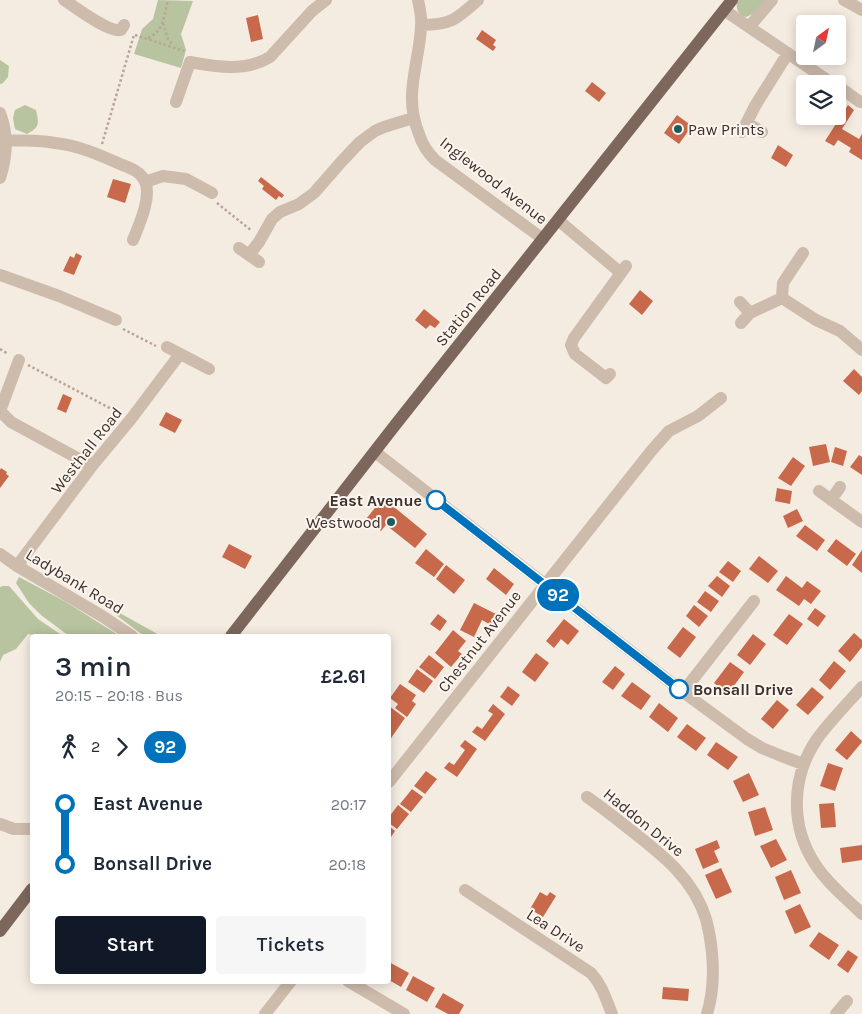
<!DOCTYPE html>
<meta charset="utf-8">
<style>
:root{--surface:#fff;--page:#f6f6f7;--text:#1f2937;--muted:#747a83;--accent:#111827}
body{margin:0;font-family:Karla,sans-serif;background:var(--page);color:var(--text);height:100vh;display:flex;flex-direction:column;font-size:19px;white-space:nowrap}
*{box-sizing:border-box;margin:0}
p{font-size:16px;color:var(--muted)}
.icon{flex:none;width:28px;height:28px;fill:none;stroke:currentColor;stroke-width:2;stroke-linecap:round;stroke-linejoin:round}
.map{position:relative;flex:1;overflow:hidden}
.sheet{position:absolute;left:30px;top:634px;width:361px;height:350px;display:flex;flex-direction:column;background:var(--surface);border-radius:5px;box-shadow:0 2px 12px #0003}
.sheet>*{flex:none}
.badge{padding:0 10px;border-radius:16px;font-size:18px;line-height:32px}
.needle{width:32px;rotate:33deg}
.buttons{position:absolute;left:796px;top:15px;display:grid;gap:10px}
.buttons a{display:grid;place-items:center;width:50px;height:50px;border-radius:5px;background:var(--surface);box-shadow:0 2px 12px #0003;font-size:25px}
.map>.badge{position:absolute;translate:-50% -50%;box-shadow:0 0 0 2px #fff}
.legs{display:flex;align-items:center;gap:8px;height:55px;padding:0 25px;font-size:16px}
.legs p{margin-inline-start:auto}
.summary{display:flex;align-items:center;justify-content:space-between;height:85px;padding:0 25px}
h1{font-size:28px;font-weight:600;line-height:38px}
.button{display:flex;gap:10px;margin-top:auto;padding:10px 25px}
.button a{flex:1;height:58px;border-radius:5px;background:var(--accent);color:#fff;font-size:20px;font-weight:600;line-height:58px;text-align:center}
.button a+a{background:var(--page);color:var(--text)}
ul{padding:0 25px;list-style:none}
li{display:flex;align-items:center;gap:18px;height:60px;font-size:19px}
li i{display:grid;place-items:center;width:8px;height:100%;margin:0 6px;background:currentColor}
li i::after{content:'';width:12px;height:12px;margin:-6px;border:4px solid;border-radius:50%;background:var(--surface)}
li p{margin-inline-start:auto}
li:first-child i{background:linear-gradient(#0000 50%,currentColor 0)}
li:last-child i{background:linear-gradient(currentColor 50%,#0000 0)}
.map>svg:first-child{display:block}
</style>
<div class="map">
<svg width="862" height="1014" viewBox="0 0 862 1014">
<rect width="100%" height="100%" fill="#f4ebe1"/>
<!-- green -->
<path fill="#b8c4a0" d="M158 0 193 1 181 34 186 50 181 68 134 54 142 29 153 19Z
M738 0H765L753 14 746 17C738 15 736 10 737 2Z
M0 60 9 66 8 77 3 83 0 84Z
M25 105 36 110C39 124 40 127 27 134L15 129 13 118 15 110Z
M19 577 66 602 120 636H69L41 615 29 603 16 583Z
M3 586H9L38 619 63 636H39L28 634 16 649 3 655 0 662V587Z
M118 612 161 636H144L116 615Z"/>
<!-- building -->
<path fill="#c8694b" d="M258 15 263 39 251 42 246 18Z
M482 30 496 40 493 45 496 47 493 51 476 39Z
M592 82 606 93 599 102 585 91Z
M848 105 854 110 842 129 859 139 862 134V160L849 152 851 148 838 140 834 146 825 141Z
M677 115 692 126 679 144 664 133Z
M778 145 793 155 786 167 771 158Z
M261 177 284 195 282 198 279 196 276 200 262 189 264 186 258 181Z
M113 179 131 184 125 203 107 197Z
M76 253 82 256 74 275 63 271 70 256 74 258Z
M640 290 653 301 642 315 629 304Z
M424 309 440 322 435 328 430 325 426 329 415 320Z
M854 369 862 377V391L859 395 843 381Z
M63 394 72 398 66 413 57 409Z
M166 412 182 420 175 433 159 425Z
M826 444 830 462 813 466 809 447Z
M835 447 847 451 843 466 831 462Z
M859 455 862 457V475L850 467Z
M793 457 805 466 791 486 778 478Z
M1 468 7 472 6 474 9 476 0 488V470Z
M777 488 792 491 790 504 775 501Z
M383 498 427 534 415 548 386 525 381 531 366 519Z
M797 509 803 521 788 528 783 516Z
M805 525 825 540 817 551 796 536Z
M836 539 856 554 847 566 827 551Z
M229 544 252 556 245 569 222 557Z
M426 549 444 564 434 577 415 563Z
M862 550V573L852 565Z
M759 556 778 571 768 583 749 569Z
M728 561 741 571 733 582 719 572Z
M446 565 465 580 454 594 436 579Z
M494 568 514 584 506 595 486 579Z
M717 576 730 586 722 597 708 586Z
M786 576 802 588 807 581 821 591 811 604 804 599 799 606 776 590Z
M705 591 719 601 711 612 697 602Z
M474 603 502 617 496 628 482 620 474 637 460 630Z
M694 605 708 616 699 627 686 616Z
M815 608 826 616 818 627 807 619Z
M438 614 447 621 440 631 430 624Z
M789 614 803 624 787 645 773 635Z
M564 619 579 631 568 645 561 639 554 648 546 641Z
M683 627 696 637 680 658 667 648Z
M453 630 466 641 458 651 462 654 451 667 435 653Z
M854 633 862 640V647L850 662 838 651Z
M753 634 766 644 750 665 737 655Z
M536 653 549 663 535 682 522 672Z
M429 655 444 667 435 679 419 667Z
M834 661 846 671 830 690 819 680Z
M730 662 744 672 728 694 714 683Z
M615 666 625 674 613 690 602 682Z
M417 669 433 681 424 693 408 682Z
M632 682 651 696 641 710 621 696Z
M400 684 416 695 412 701 416 704 407 717 395 708 398 704 390 698Z
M508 686 520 695 512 706 500 697Z
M812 687 824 697 808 715 796 705Z
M777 700 789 710 773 729 761 719Z
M659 703 678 718 668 732 649 717Z
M493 704 505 714 485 741 472 732 477 726 482 729 493 714 488 711Z
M389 706 405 718 389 741Z
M687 724 706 738 696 751 677 737Z
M851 731 862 741V742L847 760 835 750Z
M465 740 477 749 457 777 444 768 449 762 454 765 465 750 460 746Z
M716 742 738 757 728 770 707 755Z
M828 763 843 768 835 791 820 786Z
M426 771 437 779 425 794 414 786Z
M749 773 759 795 743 802 733 781Z
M412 789 423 797 411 812 400 804Z
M834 803 836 827 821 828 819 804Z
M398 805 409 814 397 829 389 823V817Z
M765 807 773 830 755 836 748 812Z
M389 826 395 831 389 840Z
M776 839 787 860 771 868 760 846Z
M717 840 720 848 714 851 719 862 703 869 695 849Z
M862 845V860L842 863 840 848Z
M721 868 732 892 716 899 705 875Z
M791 870 801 893 784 900 775 877Z
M540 892 547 896 550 892 556 896 543 917 530 909Z
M800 904 811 927 795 934 785 911Z
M819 932 839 945 829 960 809 946Z
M848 950 858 957 848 973 837 965Z
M389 962 409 973 401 987 389 980Z
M413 976 435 988 427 1002 406 990Z
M663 987 689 989 688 1001 662 999Z
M443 993 464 1005 459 1014H448L435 1007Z"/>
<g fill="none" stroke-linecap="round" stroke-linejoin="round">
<!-- path -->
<path stroke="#b9a596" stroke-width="2.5" stroke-dasharray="2.5 2.5" stroke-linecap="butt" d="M163 23 168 39 173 45
M135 35 184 51
M148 38C164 31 164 15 168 0
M102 144 134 35
M217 203 252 231
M123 329 156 346
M0 349 8 354
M28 365 121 414"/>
<!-- minor -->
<path stroke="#cdbbac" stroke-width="12" d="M64 0C75 7 109 33 121 30L124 25
M418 0C420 9 422 18 421 27 419 65 403 95 419 134 422 144 427 152 435 160L543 239
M844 0 862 10
M724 10 833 84
M421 25C451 25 457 19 478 0
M749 27 772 0
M838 86 860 102
M176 102 190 62C216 67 246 72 270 57L312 11 326 0
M0 113C8 134 7 157 0 178
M747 123 762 132
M742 132 755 106 788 53
M6 140C23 141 39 140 55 143 77 145 100 155 120 164 130 168 140 171 145 181 152 197 139 225 133 240
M145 182 163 176 186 179 212 193
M558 220 621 273 626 266
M239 248 259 262
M249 255 259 242 272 219 280 212 299 204 314 193 342 161 360 142 375 131 384 127 413 118
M0 275 59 296 116 320
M782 298 816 320 840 331 862 350
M740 302 750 313
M741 323 750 313 782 298 783 283 803 253
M167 347 209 369
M610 374 606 378 575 354 571 345 574 338 621 273
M0 411 11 422 92 466
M0 411 19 360
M375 452 683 692 747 739 762 748 784 757 803 764
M819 491 862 522
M831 500 840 487
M0 554 17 566 102 616 132 636
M17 566 92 466 131 419 180 354
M862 687C847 704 830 721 817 739 791 777 790 826 815 864 827 883 846 898 862 914
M683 692 754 601
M389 782 652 450 669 431 698 416 721 398
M587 797C603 808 618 820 633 832 664 856 694 880 706 919 709 930 711 942 712 953 714 974 713 994 707 1014
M0 824 14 829H32
M465 890 591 973C602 985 606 999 612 1014
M348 981 404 1014
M265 1014 291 981
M836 1014 847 1001"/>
<!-- major -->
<path stroke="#7d675c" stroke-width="12" d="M231 636 396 424 732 0
M0 931 32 889"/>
</g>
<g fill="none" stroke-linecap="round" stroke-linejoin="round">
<defs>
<path id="line-1" d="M436 500 679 689"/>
</defs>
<!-- line-1 casing -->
<use href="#line-1" stroke="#fff" stroke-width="11"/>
<!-- line-1 -->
<use href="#line-1" stroke="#0072bc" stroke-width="8"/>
</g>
<!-- markers -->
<g fill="#1f5a5e" stroke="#fbf5ee" stroke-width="2">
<circle cx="678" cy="129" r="5"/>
<circle cx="391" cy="522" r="5"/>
</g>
<g fill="#fff" stroke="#0072bc" stroke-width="2.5">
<circle cx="436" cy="500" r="9"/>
<circle cx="679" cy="689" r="9"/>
</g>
<g text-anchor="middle" stroke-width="4" stroke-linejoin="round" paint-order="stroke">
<!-- poi labels -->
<g font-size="16" fill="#3b302b" stroke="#fbf5ee" text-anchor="start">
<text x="688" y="135">Paw Prints</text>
<text x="381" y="528" text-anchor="end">Westwood</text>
</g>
<!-- street labels -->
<g font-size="16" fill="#3b302b" stroke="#fbf5ee">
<text transform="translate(494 180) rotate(38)" y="6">Inglewood Avenue</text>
<text transform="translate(468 307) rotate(-51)" y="6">Station Road</text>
<text transform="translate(86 450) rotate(-52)" y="6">Westhall Road</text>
<text transform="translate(75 581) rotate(31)" y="6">Ladybank Road</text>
<text transform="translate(479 641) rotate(-52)" y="6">Chestnut Avenue</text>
<text transform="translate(644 822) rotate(39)" y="6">Haddon Drive</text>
<text transform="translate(556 930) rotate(33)" y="6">Lea Drive</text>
</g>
<!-- stop labels -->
<g font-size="16" font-weight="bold" fill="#3b302b" stroke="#fbf5ee" text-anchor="end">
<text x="422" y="506">East Avenue</text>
<text x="693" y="695" text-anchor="start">Bonsall Drive</text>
</g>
</g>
</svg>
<div class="buttons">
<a><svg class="needle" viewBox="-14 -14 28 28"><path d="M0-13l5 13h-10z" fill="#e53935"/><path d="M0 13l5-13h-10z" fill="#747a83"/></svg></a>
<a><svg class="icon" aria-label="layers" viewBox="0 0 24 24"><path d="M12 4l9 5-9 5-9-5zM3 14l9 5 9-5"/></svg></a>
</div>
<b class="badge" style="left:558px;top:595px;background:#0072bc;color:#fff">92</b>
<section class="sheet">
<div class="summary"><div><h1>3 min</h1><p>20:15 – 20:18 · Bus</p></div><b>£2.61</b></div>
<div class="legs"><svg class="icon" aria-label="walk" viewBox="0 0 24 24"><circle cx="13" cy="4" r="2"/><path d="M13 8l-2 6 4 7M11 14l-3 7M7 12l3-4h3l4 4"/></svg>2<svg class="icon" aria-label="forward" viewBox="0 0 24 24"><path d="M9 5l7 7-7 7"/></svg><b class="badge" style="background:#0072bc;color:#fff">92</b></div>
<ul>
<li><i style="color:#0072bc"></i><b>East Avenue</b><p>20:17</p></li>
<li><i style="color:#0072bc"></i><b>Bonsall Drive</b><p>20:18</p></li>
</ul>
<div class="button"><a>Start</a><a>Tickets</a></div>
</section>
</div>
